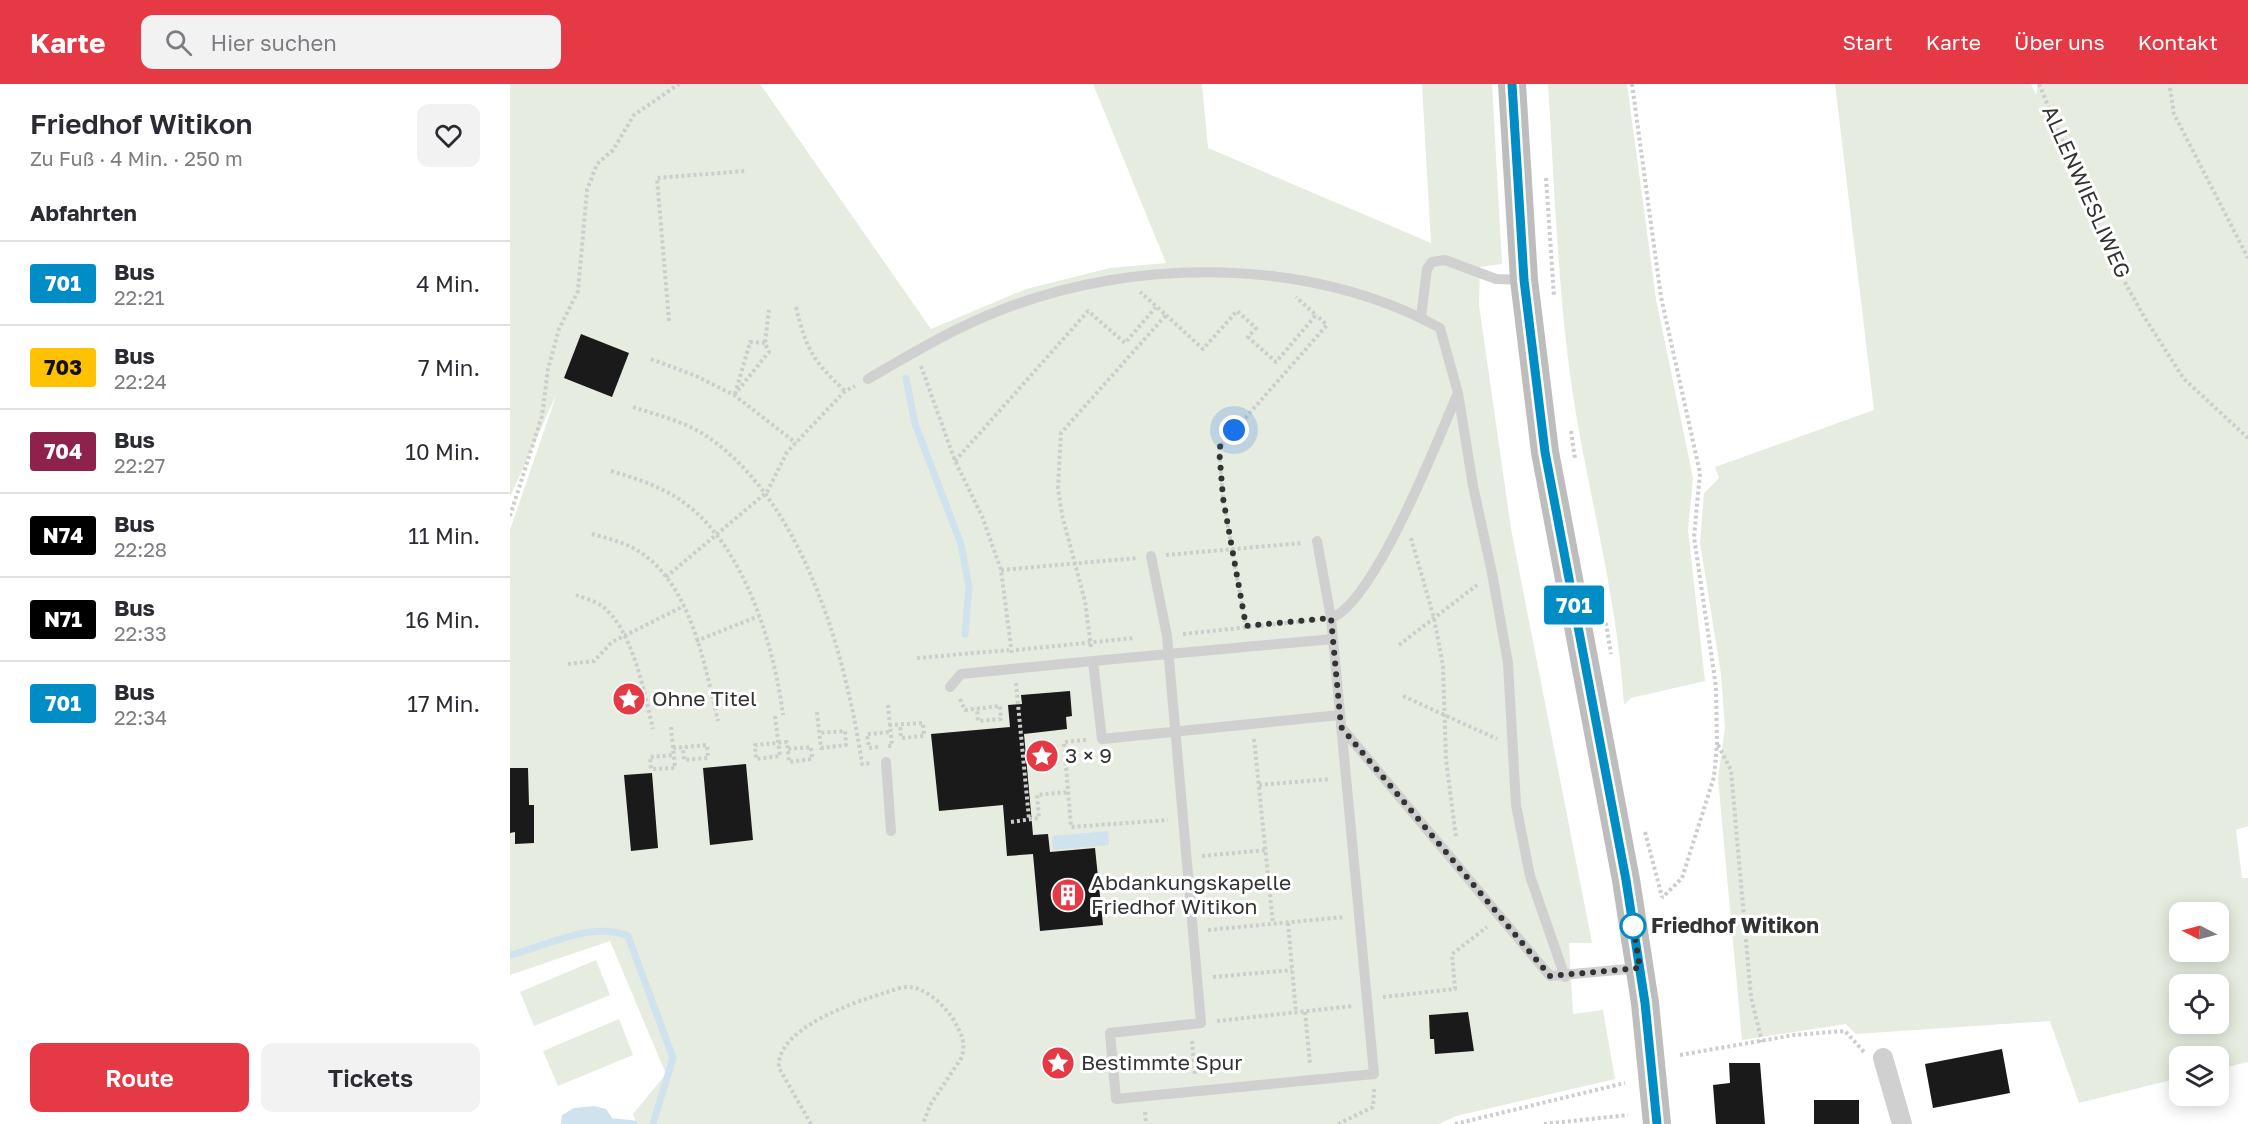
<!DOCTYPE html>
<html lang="de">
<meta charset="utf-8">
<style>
:root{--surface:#fff;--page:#f2f2f3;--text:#2b2b33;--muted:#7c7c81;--line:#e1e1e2;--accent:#e63946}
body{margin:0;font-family:"Golos Text",sans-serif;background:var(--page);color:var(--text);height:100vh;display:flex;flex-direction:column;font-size:22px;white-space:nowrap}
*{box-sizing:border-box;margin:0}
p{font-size:20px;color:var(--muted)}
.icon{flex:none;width:33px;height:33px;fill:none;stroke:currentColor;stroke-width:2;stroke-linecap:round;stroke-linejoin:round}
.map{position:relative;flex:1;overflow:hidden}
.sheet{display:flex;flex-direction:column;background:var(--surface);width:510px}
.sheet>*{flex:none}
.badge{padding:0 12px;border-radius:4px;font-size:21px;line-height:39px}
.needle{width:39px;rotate:276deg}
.controls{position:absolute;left:1659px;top:818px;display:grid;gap:12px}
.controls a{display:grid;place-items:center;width:60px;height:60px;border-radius:12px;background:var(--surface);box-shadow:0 3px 15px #0003;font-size:30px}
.you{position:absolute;width:30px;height:30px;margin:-15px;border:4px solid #fff;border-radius:50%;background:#1a73e8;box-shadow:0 0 0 9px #1a73e833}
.map>.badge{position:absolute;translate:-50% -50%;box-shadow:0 0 0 3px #fff}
h2{padding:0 30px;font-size:22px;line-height:54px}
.round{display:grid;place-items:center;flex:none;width:63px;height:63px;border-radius:12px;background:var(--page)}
.head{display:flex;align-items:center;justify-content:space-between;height:102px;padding:0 30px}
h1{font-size:28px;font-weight:600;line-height:45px}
.action{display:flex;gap:12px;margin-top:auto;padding:12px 30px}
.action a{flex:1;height:69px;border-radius:12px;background:var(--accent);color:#fff;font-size:24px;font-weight:600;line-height:69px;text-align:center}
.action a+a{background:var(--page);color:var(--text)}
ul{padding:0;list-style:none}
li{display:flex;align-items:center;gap:18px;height:84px;padding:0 30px;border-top:2px solid var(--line)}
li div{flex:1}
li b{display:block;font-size:22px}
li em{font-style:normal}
li .badge{min-width:66px;font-weight:700;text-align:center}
header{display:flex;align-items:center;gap:36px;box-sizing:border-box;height:84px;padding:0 30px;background:var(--accent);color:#fff}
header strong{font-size:28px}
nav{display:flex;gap:33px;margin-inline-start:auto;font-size:21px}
.search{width:420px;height:54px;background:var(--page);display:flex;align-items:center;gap:15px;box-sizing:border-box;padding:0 21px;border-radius:12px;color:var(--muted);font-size:22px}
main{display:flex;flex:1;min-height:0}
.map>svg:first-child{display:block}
</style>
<header>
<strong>Karte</strong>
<div class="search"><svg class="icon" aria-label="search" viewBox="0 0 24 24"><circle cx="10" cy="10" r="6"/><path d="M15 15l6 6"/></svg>Hier suchen</div>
<nav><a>Start</a><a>Karte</a><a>Über uns</a><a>Kontakt</a></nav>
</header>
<main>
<section class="sheet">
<div class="head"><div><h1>Friedhof Witikon</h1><p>Zu Fuß · 4 Min. · 250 m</p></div><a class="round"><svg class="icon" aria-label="heart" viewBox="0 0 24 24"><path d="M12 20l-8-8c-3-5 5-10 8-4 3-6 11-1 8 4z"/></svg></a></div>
<h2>Abfahrten</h2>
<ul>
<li><span class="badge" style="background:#008dc5;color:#fff">701</span><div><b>Bus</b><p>22:21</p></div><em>4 Min.</em></li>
<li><span class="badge" style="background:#ffc100;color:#111">703</span><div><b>Bus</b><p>22:24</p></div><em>7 Min.</em></li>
<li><span class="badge" style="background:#8e224d;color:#fff">704</span><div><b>Bus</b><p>22:27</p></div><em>10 Min.</em></li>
<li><span class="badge" style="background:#000;color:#fff">N74</span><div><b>Bus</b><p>22:28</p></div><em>11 Min.</em></li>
<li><span class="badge" style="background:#000;color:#fff">N71</span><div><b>Bus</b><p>22:33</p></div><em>16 Min.</em></li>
<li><span class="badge" style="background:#008dc5;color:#fff">701</span><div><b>Bus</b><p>22:34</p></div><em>17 Min.</em></li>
</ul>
<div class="action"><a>Route</a><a>Tickets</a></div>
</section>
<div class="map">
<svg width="1738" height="1040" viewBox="0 0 1738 1040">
<rect width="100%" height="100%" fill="#fff"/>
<!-- green -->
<path fill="#e6ecdf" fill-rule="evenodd" d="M0 0H250L421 245 516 205 600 184 656 179 583 0H692L698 64 921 159 912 0H982L992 180 970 183 969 221 1001 445 1082 859H1059L1063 930 1093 926 1105 995 946 1032 929 1040H127L123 1030 156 990 100 857 0 891V446L47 309 0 413Z
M1038 0H1117L1146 215 1183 394 1178 446 1195 597 1121 614 1114 621C1108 523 1083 428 1066 330 1048 221 1045 110 1038 0Z
M1325 0H1521L1526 11 1528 0H1738V742L1726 746 1732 794H1738V978L1709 985 1708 972H1670L1669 994 1569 1019 1540 937 1346 950 1336 940 1232 956 1208 694 1215 644 1211 590 1190 459 1194 409 1209 394 1205 383 1364 326ZM1670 828H1708V867H1670ZM1670 900H1708V939H1670Z
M86 876 100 911 24 942 10 908Z
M109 935 123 971 48 1002 33 967Z"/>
<!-- water -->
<path fill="#cfe2ee" d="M598 747 599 761 543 766 542 752Z
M84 1022 96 1025 105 1038 102 1040H51L52 1031 64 1024Z"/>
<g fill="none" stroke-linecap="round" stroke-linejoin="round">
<!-- stream -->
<path stroke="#cfe2ee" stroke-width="7" d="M396 294 405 340 451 460 459 503 455 550
M0 871C37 862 81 837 118 852L163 974 143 1040
M105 1038 124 1040"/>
</g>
<!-- building -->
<path fill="#1a1a1a" d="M71 250 119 269 102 313 54 294Z
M560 607 562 632 556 633 557 645 514 650 523 751 538 750 540 768 585 764 593 841 530 847 523 770 497 772 493 721 429 727 421 650 500 643 498 621 512 620 511 611Z
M236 680 243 756 200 761 193 684Z
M0 684H18L19 721H24V759L5 760V748L0 749Z
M142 689 148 764 121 767 114 691Z
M958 928 964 967 925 970 924 955H920L919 931Z
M1492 965 1500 1009 1423 1024 1415 980Z
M1219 979H1250L1255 1040H1206L1203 1001 1220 999Z
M1304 1016H1349V1040H1304Z"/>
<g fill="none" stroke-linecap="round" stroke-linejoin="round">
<!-- path -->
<path stroke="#cdcdcd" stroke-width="4" stroke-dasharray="3 3" stroke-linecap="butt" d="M1122 0 1151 213 1190 389 1184 453 1206 603 1207 660 1204 693 1172 794 1152 814
M1529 0 1602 175 1633 231 1674 295 1738 354
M1660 4 1664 30 1738 174
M1036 94 1044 212
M286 223C296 265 303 277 335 307
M656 231 693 265 727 227 746 244 738 253 766 278 806 231 786 213
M159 237 147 94 235 87
M141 275 186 292 224 311 286 359
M411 282 445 377 472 432 491 486 502 570
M225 310 240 258 255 259
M224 311 259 268 255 259 259 226
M123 323C147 331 173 337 195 351 292 415 336 570 352 680L361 679
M1061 347 1065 375
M445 377 578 227 615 259 646 223
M101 387C128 395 153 403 176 420 235 465 264 561 273 631
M0 432 32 332 38 285 49 245 68 207 77 106 87 80 103 66 124 31 169 0
M82 450C101 455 121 460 137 473 183 510 195 583 208 637
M901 454 924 534 933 582 936 676 946 753
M656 471 792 459
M491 486 627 474
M156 493 257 408 277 368 335 307 345 302
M66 511C74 514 85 517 92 522 123 546 134 608 143 645
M1094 527 1101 570
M736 544 713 415 709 364 817 241 806 231
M673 550 806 536
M186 557 249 532
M889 561 967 501
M581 563 575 517 552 431 548 404 551 349 656 231 630 208
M506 566 624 554
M407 574 499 566
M58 580 84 577 102 558 174 522
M506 599 519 735
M893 612 987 655
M450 615 455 626 490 622 491 635 468 637 467 624
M378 621 382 662H378
M307 628 311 664 336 661 335 647 309 649
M265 632 270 672 246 675 245 661 277 658 279 678 302 675 301 663 278 665
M379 641 413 639 414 652 391 654 390 641
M161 643C162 656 164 670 165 684L141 685 140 673 164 671
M744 655 763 840
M576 656 554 658 561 743 658 736
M1208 661 1221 686 1241 913 1252 958
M368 663 359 664 357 650 380 648
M163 664 197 661 198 674 174 676 173 663
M749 701 820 695
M501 738 529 734 527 711 558 708
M1135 748 1152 813
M692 772 756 766
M778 839 786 929
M698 846 834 833
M703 893 782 886
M873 913 945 905 942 870 977 843
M795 928 800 980
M707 937 843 922
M682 957 685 991
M1170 971 1284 951 1335 947 1354 968
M635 1028 636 1040
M301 1040 269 984C265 945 344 918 374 909 382 907 392 902 400 903 417 905 434 921 443 935 451 949 456 957 452 973L420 1021 413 1040
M828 1040 863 1023 864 1005
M945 1040 1115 999
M1034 1040 1118 1031"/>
<!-- lane -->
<path stroke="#d0d0d0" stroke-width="10" d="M911 233 917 185 922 178 935 176 986 195 1014 196
M358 295C401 270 444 244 491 226 625 173 802 173 930 244L948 309 963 402 982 489 998 579 1006 721 1020 792 1055 893
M641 472 657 552 691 939 600 949 606 1015 864 990 821 534 807 457
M821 534C864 519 928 356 947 311
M583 577 823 555
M440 603 451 590 583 577 592 655 830 631
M831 643 1040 892 1129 884
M376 678 381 747"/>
<!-- street -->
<path stroke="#d0d0d0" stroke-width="20" d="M1373 974 1392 1040"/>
<!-- secondary -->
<path stroke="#bdbdbd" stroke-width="28" d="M1002 0 1014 196 1035 368 1116 796 1135 919 1147 1040"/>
</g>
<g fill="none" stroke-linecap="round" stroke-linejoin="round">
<defs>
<path id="line" d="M1002 0 1014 196 1035 368 1116 796 1135 919 1147 1040"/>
</defs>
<!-- line casing -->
<use href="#line" stroke="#fff" stroke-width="14"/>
<!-- line -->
<use href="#line" stroke="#008dc5" stroke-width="9"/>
<!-- walk -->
<path stroke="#333" stroke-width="6" stroke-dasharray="0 10.8" d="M724 346 709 364 713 414 736 542 821 534 831 643 1040 892 1130 884 1122 836 1123 842"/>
</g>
<!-- icons -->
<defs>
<symbol id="sight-disc" viewBox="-11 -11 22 22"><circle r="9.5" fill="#e63946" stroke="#fff"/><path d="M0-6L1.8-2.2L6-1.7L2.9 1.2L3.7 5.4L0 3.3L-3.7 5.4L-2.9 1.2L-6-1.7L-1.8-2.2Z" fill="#fff"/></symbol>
<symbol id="building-disc" viewBox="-11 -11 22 22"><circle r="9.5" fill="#e63946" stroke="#fff"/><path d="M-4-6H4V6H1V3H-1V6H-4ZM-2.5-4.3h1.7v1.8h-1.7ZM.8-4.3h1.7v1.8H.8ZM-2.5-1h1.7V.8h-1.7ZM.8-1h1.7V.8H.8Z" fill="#fff"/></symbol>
</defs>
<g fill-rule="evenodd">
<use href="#sight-disc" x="100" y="596" width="38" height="38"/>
<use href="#sight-disc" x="513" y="653" width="38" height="38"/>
<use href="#building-disc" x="539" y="792" width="38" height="38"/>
<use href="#sight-disc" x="529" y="960" width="38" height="38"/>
</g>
<!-- markers -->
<circle fill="#fff" stroke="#008dc5" stroke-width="3" cx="1123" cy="842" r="12"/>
<g text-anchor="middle" stroke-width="6" stroke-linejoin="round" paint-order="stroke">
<!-- street labels -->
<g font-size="21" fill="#333" stroke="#fff">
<text transform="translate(1576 108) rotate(66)" y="7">ALLENWIESLIWEG</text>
</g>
<!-- poi labels -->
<g font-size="21" fill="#333" stroke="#fff" text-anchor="start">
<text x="142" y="622">Ohne Titel</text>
<text x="555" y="679">3 × 9</text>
<text x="581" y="806">Abdankungskapelle<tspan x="581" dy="24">Friedhof Witikon</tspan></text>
<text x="571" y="986">Bestimmte Spur</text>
</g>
<!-- stop labels -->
<g font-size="21" font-weight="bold" fill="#333" stroke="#fff" text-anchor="start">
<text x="1141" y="849">Friedhof Witikon</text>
</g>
</g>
</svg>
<div class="controls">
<a><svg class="needle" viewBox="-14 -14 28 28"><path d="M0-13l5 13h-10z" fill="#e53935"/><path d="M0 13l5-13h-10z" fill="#7c7c81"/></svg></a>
<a><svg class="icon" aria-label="locate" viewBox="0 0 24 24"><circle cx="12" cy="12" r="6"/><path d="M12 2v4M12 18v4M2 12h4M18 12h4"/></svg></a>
<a><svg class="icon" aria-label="layers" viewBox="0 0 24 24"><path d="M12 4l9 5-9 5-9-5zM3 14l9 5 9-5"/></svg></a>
</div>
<div class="you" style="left:724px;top:346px"></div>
<b class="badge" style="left:1064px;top:521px;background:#008dc5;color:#fff">701</b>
</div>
</main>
